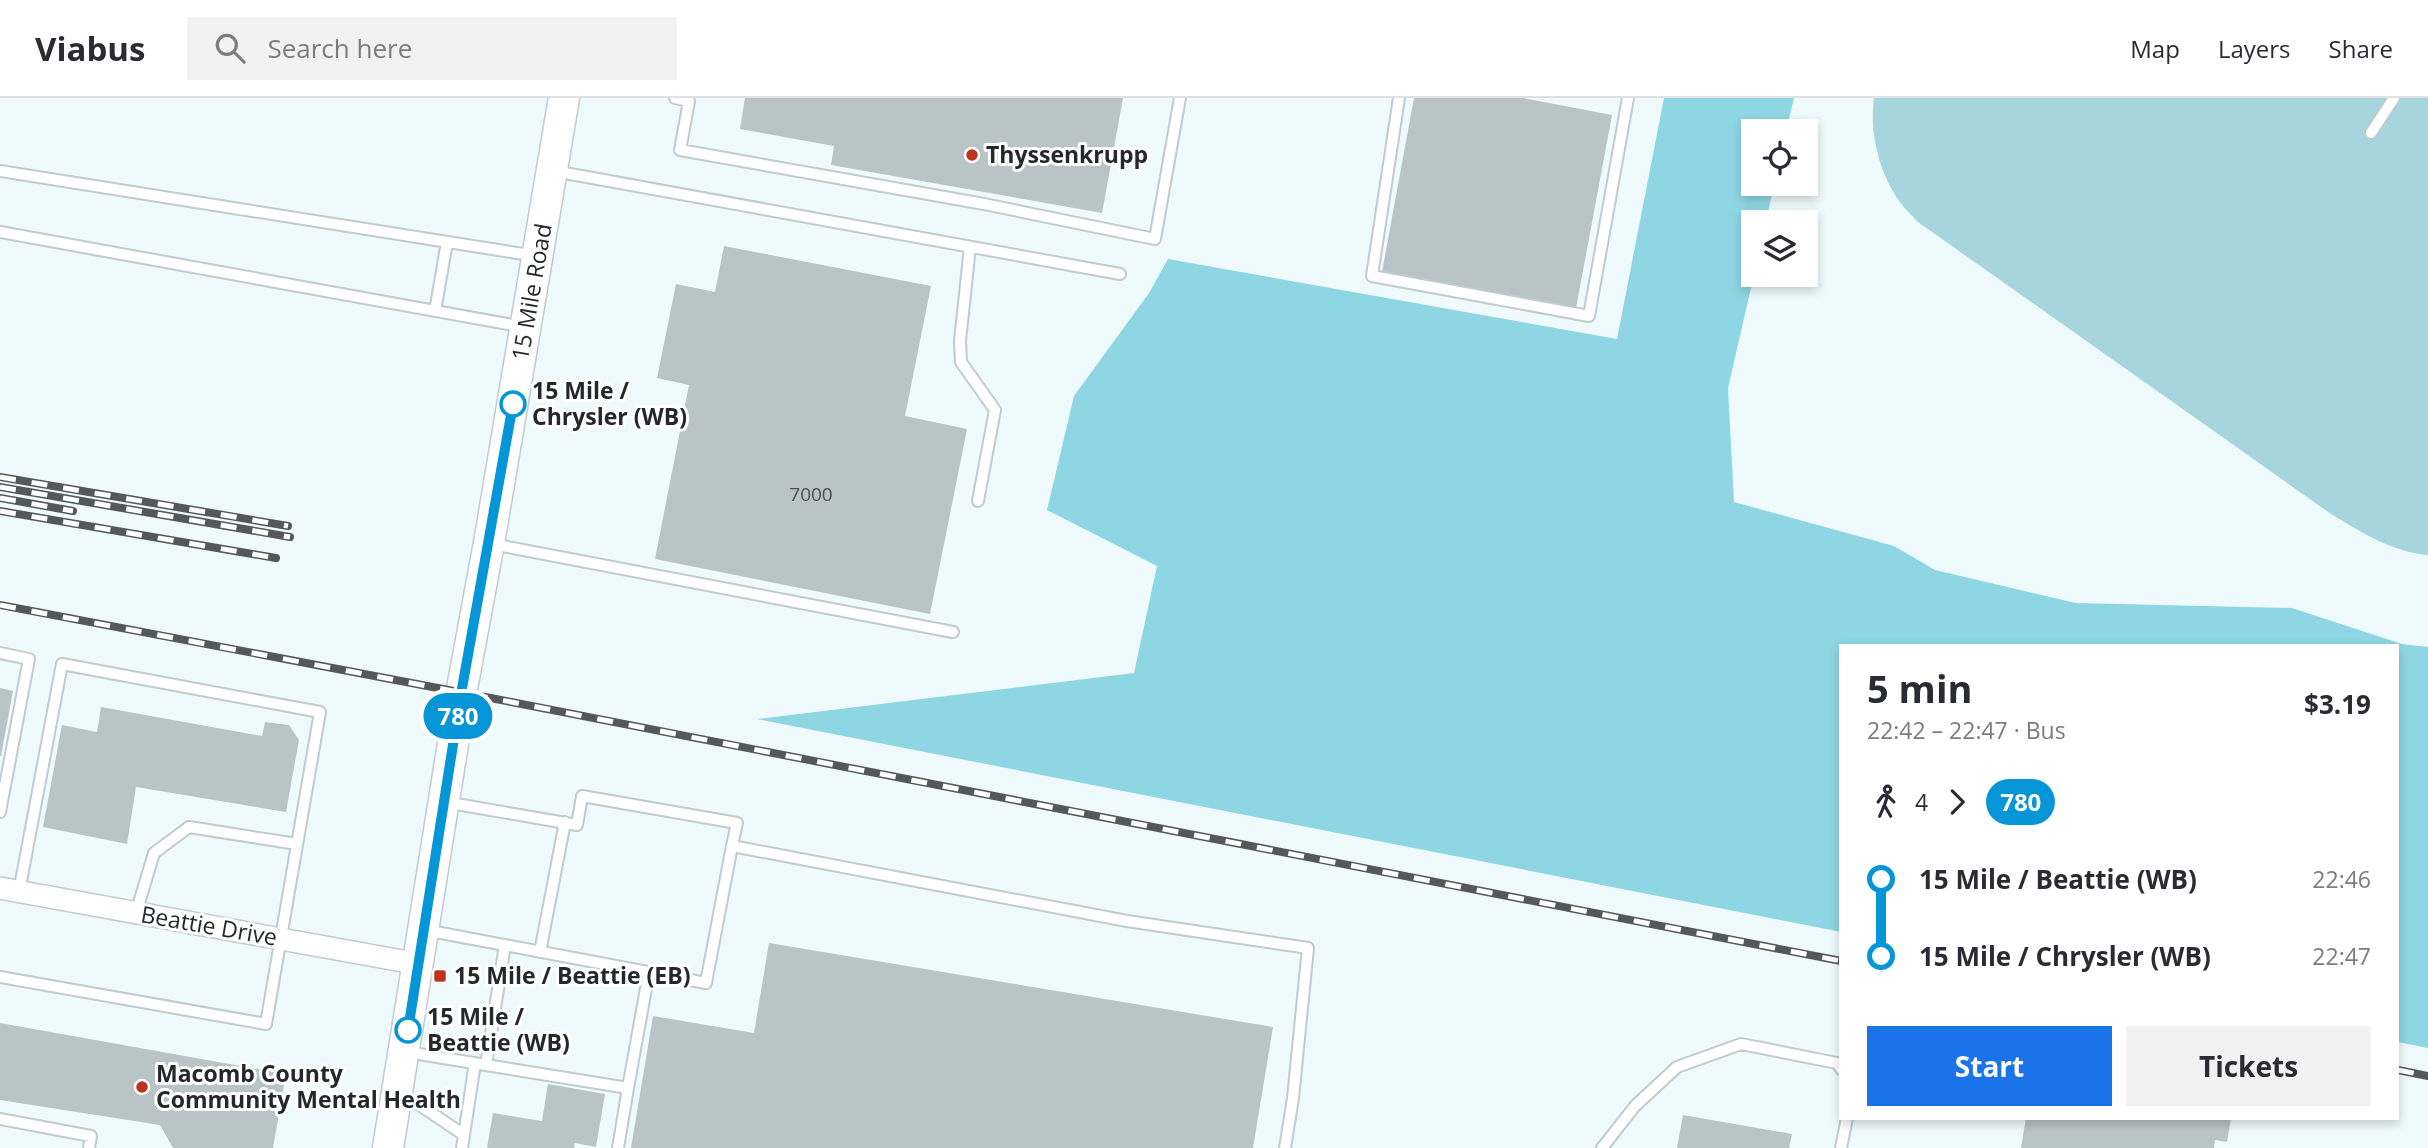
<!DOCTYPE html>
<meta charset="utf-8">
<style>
:root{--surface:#fff;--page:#f2f2f3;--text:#2b2b33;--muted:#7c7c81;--line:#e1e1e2;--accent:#1a73e8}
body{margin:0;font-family:"Open Sans",sans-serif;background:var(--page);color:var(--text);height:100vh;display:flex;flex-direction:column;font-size:26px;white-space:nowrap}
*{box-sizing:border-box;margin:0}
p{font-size:23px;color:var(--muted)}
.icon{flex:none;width:38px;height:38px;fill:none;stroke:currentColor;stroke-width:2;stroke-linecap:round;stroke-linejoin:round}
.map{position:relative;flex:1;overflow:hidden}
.details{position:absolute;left:1839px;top:546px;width:560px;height:476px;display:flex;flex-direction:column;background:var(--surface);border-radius:0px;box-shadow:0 4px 10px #0003}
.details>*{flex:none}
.badge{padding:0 14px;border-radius:23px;font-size:24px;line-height:46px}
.fabs{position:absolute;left:1741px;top:21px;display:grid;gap:14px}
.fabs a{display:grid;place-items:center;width:77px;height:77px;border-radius:0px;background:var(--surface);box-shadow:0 4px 10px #0003;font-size:35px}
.map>.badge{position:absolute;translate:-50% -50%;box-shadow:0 0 0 4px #fff}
.legs{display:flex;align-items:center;gap:10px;height:77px;padding:0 28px;font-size:23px}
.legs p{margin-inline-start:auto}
.overview{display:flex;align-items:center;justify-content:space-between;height:119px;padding:0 28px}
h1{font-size:38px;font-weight:700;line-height:52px}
.button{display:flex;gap:14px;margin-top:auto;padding:14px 28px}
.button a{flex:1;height:80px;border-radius:0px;background:var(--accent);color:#fff;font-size:28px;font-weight:700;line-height:80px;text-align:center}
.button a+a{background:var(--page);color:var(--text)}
ul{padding:0 28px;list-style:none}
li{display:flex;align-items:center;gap:24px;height:77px;font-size:26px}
li i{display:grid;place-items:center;width:10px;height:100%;margin:0 9px;background:currentColor}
li i::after{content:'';width:18px;height:18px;margin:-9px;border:5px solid;border-radius:50%;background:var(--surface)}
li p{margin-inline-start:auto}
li:first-child i{background:linear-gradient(#0000 50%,currentColor 0)}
li:last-child i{background:linear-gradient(currentColor 50%,#0000 0)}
header{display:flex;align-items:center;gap:42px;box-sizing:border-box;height:98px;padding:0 35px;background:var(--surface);border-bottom:2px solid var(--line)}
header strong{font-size:33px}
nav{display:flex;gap:38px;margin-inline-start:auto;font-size:24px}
.search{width:490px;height:63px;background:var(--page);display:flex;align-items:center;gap:18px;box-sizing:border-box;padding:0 24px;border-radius:0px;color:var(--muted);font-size:26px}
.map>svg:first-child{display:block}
</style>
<header>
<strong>Viabus</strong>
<div class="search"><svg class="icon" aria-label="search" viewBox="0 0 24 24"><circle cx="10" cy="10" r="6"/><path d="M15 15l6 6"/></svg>Search here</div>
<nav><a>Map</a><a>Layers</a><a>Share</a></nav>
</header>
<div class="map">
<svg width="2428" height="1050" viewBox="0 0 2428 1050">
<rect width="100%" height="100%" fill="#eefafc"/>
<!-- green -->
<path fill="#a7d5de" d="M1874 0H2428V457C2392 454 2361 434 2331 416L1918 124C1911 117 1904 110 1899 103 1879 74 1869 34 1874 0Z"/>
<!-- forest -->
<path fill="#8fd6e4" d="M1664 0H1794L1786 33H1754V86H1774L1766 124H1754V177L1728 290 1734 404 1894 448 1935 472 2076 505 2292 510 2402 546 2428 549V950L2398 944V548H1841V834L757 621 1134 575 1157 468 1047 412 1074 298 1149 195 1168 161 1617 241Z"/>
<!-- building -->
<path fill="#b9c4c6" d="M745 0H1123L1102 115 831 67 834 48 740 31Z
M1414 0H1523L1612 17 1576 210 1382 174Z
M724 148 931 188 905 318 967 331 930 516 655 461 689 287 657 280 676 186 715 194Z
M0 590 13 593 1 658H0Z
M101 609 262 638 265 624 289 627 299 642 286 714 136 689 127 746 43 729 62 627 97 634Z
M769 845 1273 929 1253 1050H631L653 918 754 935Z
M0 925 286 976 273 1050H173L160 1027 0 1002Z
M548 986 605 996 596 1049 575 1045 574 1050H487L493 1015 542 1023Z
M1683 1017 1792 1036 1789 1050H1677Z
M2026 1020H2231L2227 1044 2215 1042 2214 1050H2021Z"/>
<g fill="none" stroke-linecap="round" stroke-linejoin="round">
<defs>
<path id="service" d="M675 0 689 3 680 52 984 106 1155 141 1180 0
M1399 0 1372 178 1589 218 1628 0
M2371 35 2394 0
M0 73 536 158
M554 73 1120 176
M0 134 524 229
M970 149 960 243 961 264 995 312 978 403
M435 213 447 144
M492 446 953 534
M0 555 29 561 0 714
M445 704 577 727 582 698 737 725 732 748
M136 815 154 755 189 729 297 746
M425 832 706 885 732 748 1127 823 1308 850 1293 1000 1285 1050
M540 854 565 724
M0 879 266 926 320 614 62 566 19 794
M407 954 486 967 505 847
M486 967 628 990 649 874
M399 993 464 1037 462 1050
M0 1021 91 1038 89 1050
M464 1037 475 965
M618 1050 628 990
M1602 1050 1635 1008 1677 969 1741 946 1837 965 1841 971
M1841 1050 1847 1020"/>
<path id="minor" d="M0 790 419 866"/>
<path id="secondary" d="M388 1050 461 596 489 445 564 0"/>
</defs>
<!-- service casing -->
<use href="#service" stroke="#c0cbce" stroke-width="14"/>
<!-- minor casing -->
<use href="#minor" stroke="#c0cbce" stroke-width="24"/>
<!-- secondary casing -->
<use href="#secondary" stroke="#c0cbce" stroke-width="33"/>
<!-- service -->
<use href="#service" stroke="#fff" stroke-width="10"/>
<!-- minor -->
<use href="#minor" stroke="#fff" stroke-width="21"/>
<!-- secondary -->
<use href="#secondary" stroke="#fff" stroke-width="30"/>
<defs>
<path id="rail" d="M0 379 288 428
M0 389 290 439
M0 400 73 413
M0 413 276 460
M0 507 501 602 1841 863
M2398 972 2428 978"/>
</defs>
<!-- rail casing -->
<use href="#rail" stroke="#53595a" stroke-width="8"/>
<!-- rail -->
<use href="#rail" stroke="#fff" stroke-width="5" stroke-dasharray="16" stroke-linecap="butt"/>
</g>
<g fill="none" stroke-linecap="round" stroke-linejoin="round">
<defs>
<path id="line-1" d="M408 932 461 596 513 306"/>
</defs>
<!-- line-1 casing -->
<use href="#line-1" stroke="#fff" stroke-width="16"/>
<!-- line-1 -->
<use href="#line-1" stroke="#0696d7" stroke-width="10"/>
</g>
<!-- markers -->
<g fill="#be3220" stroke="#fff" stroke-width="2.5">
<circle cx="972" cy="57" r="7"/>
<rect x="433" y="871" width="14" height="14" rx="3.5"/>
<circle cx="142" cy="989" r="7"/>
</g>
<g fill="#fff" stroke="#0696d7" stroke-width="3.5">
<circle cx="513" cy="306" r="12"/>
<circle cx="408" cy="932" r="12"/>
</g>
<g text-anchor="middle" stroke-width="6" stroke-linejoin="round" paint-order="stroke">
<!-- number labels -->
<g font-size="19" fill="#494f50">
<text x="811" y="403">7000</text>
</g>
<!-- poi labels -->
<g font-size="23" font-weight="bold" fill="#242829" stroke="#fff" text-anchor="start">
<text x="986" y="65">Thyssenkrupp</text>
<text x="454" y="886">15 Mile / Beattie (EB)</text>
<text x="156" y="984">Macomb County<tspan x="156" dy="26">Community Mental Health</tspan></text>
</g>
<!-- street labels -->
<g font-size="23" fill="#242829" stroke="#fff">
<text transform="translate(532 194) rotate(-80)" y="8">15 Mile Road</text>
<text transform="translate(209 828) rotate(10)" y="8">Beattie Drive</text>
</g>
<!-- stop labels -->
<g font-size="23" font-weight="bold" fill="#242829" stroke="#fff" text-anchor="start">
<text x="532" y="301">15 Mile /<tspan x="532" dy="26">Chrysler (WB)</tspan></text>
<text x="427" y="927">15 Mile /<tspan x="427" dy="26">Beattie (WB)</tspan></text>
</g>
</g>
</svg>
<div class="fabs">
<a><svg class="icon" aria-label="locate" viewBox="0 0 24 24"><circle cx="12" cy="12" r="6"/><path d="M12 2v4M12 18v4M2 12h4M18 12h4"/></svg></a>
<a><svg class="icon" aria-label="layers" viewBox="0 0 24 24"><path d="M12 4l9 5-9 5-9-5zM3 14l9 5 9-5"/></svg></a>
</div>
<b class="badge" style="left:458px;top:618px;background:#0696d7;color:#fff">780</b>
<section class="details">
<div class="overview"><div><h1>5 min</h1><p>22:42 – 22:47 · Bus</p></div><b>$3.19</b></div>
<div class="legs"><svg class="icon" aria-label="walk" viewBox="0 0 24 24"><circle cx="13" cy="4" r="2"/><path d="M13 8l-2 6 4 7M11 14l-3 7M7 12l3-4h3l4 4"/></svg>4<svg class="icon" aria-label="forward" viewBox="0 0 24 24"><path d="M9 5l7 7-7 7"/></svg><b class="badge" style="background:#0696d7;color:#fff">780</b></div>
<ul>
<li><i style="color:#0696d7"></i><b>15 Mile / Beattie (WB)</b><p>22:46</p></li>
<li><i style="color:#0696d7"></i><b>15 Mile / Chrysler (WB)</b><p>22:47</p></li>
</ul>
<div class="button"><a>Start</a><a>Tickets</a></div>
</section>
</div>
